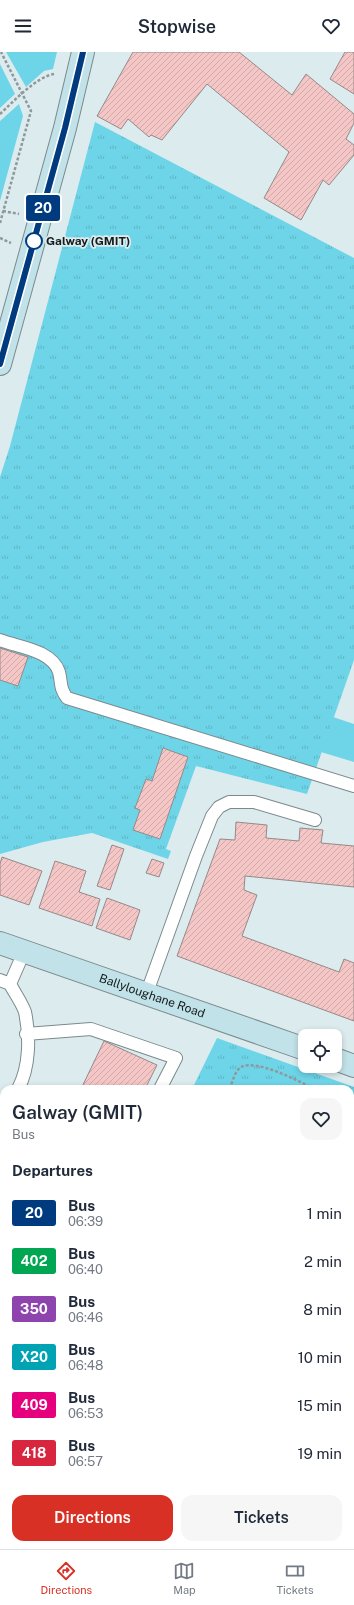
<!DOCTYPE html>
<style>
:root{--surface:#fff;--page:#f6f6f7;--text:#1f2937;--muted:#747a83;--line:#e0e1e3;--accent:#d93025}
body{margin:0;font-family:"Public Sans",sans-serif;background:var(--page);color:var(--text);height:100vh;display:flex;flex-direction:column;font-size:15px;white-space:nowrap}
*{box-sizing:border-box;margin:0}
p{font-size:13px;color:var(--muted)}
.icon{flex:none;width:22px;height:22px;fill:none;stroke:currentColor;stroke-width:2;stroke-linecap:round;stroke-linejoin:round}
.map{position:relative;flex:1;overflow:hidden}
.details{position:absolute;left:0px;top:1033px;width:354px;height:464px;display:flex;flex-direction:column;background:var(--surface);border-radius:12px 12px 0 0;box-shadow:0 2px 6px #0003}
.details>*{flex:none}
.badge{padding:0 8px;border-radius:3px;font-size:14px;line-height:26px}
.fabs{position:absolute;left:298px;top:977px;display:grid;gap:8px}
.fabs a{display:grid;place-items:center;width:44px;height:44px;border-radius:8px;background:var(--surface);box-shadow:0 2px 6px #0003;font-size:20px}
.map>.badge{position:absolute;translate:-50% -50%;box-shadow:0 0 0 2px #fff}
h2{padding:0 12px;font-size:15px;line-height:36px}
.round{display:grid;place-items:center;flex:none;width:42px;height:42px;border-radius:12px;background:var(--page)}
.headline{display:flex;align-items:center;justify-content:space-between;height:68px;padding:0 12px}
h1{font-size:19px;font-weight:600;line-height:30px}
.button{display:flex;gap:8px;margin-top:auto;padding:8px 12px}
.button a{flex:1;height:46px;border-radius:12px;background:var(--accent);color:#fff;font-size:16px;font-weight:600;line-height:46px;text-align:center}
.button a+a{background:var(--page);color:var(--text)}
ul{padding:0;list-style:none}
li{display:flex;align-items:center;gap:12px;height:48px;padding:0 12px}
li div{flex:1}
li b{display:block;font-size:15px}
li em{font-style:normal}
li .badge{min-width:44px;font-weight:700;text-align:center}
header{display:flex;justify-content:space-between;align-items:center;height:52px;padding:0 12px;background:var(--surface);font-size:18px;font-weight:600}
.tabs{display:flex;justify-content:space-around;align-items:center;height:56px;border-top:1px solid var(--line);background:var(--surface);font-size:11px;color:var(--muted)}
.tabs a{display:grid;justify-items:center;gap:2px}
.tabs .active{color:var(--accent)}
.map>svg:first-child{display:block}
</style>
<header><svg class="icon" aria-label="menu" viewBox="0 0 24 24"><path d="M4 6h16M4 12h16M4 18h16"/></svg>Stopwise<svg class="icon" aria-label="heart" viewBox="0 0 24 24"><path d="M12 20l-8-8c-3-5 5-10 8-4 3-6 11-1 8 4z"/></svg></header>
<div class="map">
<svg width="354" height="1497" viewBox="0 0 354 1497">
<defs>
<pattern id="park-tufts" width="24" height="20" patternUnits="userSpaceOnUse"><rect width="24" height="20" fill="#6ed5e8"/><path d="M3 7l-1-3M5 7V3M7 7l1-3M15 17l-1-3M17 17v-4M19 17l1-3" fill="none" stroke="#5eb6c6"/></pattern>
<pattern id="building-hatch" width="6" height="6" patternUnits="userSpaceOnUse"><rect width="6" height="6" fill="#f4c6c5"/><path d="M-1 1l2-2M0 6l6-6M5 7l2-2" fill="none" stroke="#d0aaa9"/></pattern>
</defs>
<rect width="100%" height="100%" fill="#dcebee"/>
<!-- grass -->
<path fill="#6ed5e8" d="M6 0H57L53 17 44 19 26 35Z
M0 12 15 42 0 56Z
M19 52 23 64 0 149V69Z
M333 665 354 672V710L321 700Z
M354 1402V1494L350 1492V1410Z"/>
<!-- park -->
<path fill="url(#park-tufts)" d="M95 70 354 206V608L307 742 196 714 166 797 171 799 168 807 92 781 43 790 0 802V425L10 394Z
M217 986 354 1035V1401L350 1409V1037H192Z
M0 1233 4 1235V1493L350 1492 354 1494V1497H0Z"/>
<!-- building -->
<path fill="url(#building-hatch)" stroke="#978989" d="M133 0H239L292 43 306 22 354 62V71L346 87 354 93V103L329 133 323 128 301 168 264 146 289 100 207 32 162 88 151 83 149 85 128 67 121 77 97 64Z
M345 0H354V42L330 27Z
M0 596 28 605 18 634 0 628Z
M163 696 188 705 160 787 133 778 140 758 135 756 146 727 152 729Z
M236 770 267 773 266 786 299 789 300 776 323 778 321 791 354 794V835L245 824 244 838 257 843 242 884 339 920 344 907 354 911V969L177 904 220 787 235 788Z
M112 793 124 797 110 838 97 834Z
M2 805 42 819 29 853 0 843V812Z
M152 807 164 811 159 825 146 821Z
M55 809 86 819 79 840 100 847 92 874 39 856Z
M107 846 140 858 130 888 96 876Z
M104 989 157 1013 145 1037H81Z"/>
<g fill="none" stroke-linecap="round" stroke-linejoin="round">
<defs>
<path id="lane" d="M0 588C18 595 52 598 59 620 62 631 59 635 67 646L354 734
M0 928 10 932C14 940 22 951 25 960 30 984 30 1015 18 1037
M10 932 24 900
M146 943 196 804 212 764 219 755 229 750H254L315 768
M26 982 91 977 176 1006 160 1037
M0 1070 4 1063
M0 1190 4 1192"/>
<g id="secondary">
<path d="M0 312 65 76 83 0"/>
<path id="s1" d="M0 891 305 997"/>
<path d="M335 1007 354 1014"/>
</g>
</defs>
<!-- lane casing -->
<use href="#lane" stroke="#7c8a8d" stroke-width="14"/>
<!-- secondary casing -->
<use href="#secondary" stroke="#7c8a8d" stroke-width="24"/>
<!-- path -->
<path stroke="#8e999c" stroke-width="2.5" stroke-dasharray="3 2" stroke-linecap="butt" d="M0 62C14 49 36 25 54 22
M3 159 19 162
M0 171 31 59 1 0
M0 186 11 191
M230 1037C232 1030 235 1019 241 1015 257 1007 299 1029 314 1037
M350 1056 354 1058
M350 1316 354 1309"/>
<!-- lane -->
<use href="#lane" stroke="#fff" stroke-width="12"/>
<!-- secondary -->
<use href="#secondary" stroke="#c1e2e8" stroke-width="22"/>
</g>
<g fill="none" stroke-linecap="round" stroke-linejoin="round">
<defs>
<path id="line" d="M0 312 65 76 83 0"/>
</defs>
<!-- line casing -->
<use href="#line" stroke="#fff" stroke-width="9"/>
<!-- line -->
<use href="#line" stroke="#003b80" stroke-width="6"/>
</g>
<!-- markers -->
<circle fill="#fff" stroke="#003b80" stroke-width="2" cx="34" cy="189" r="8"/>
<g text-anchor="middle" stroke-width="3.5" stroke-linejoin="round" paint-order="stroke">
<!-- stop labels -->
<g font-size="12" font-weight="bold" fill="#151b1c" stroke="#dcebee" text-anchor="start">
<text x="46" y="193">Galway (GMIT)</text>
</g>
<!-- street labels -->
<g font-size="12" fill="#151b1c" stroke="#dcebee">
<text dy="4" stroke="none"><textPath href="#s1" startOffset="161">Ballyloughane Road</textPath></text>
</g>
</g>
</svg>
<div class="fabs">
<a><svg class="icon" aria-label="locate" viewBox="0 0 24 24"><circle cx="12" cy="12" r="6"/><path d="M12 2v4M12 18v4M2 12h4M18 12h4"/></svg></a>
</div>
<b class="badge" style="left:43px;top:156px;background:#003b80;color:#fff">20</b>
<section class="details">
<div class="headline"><div><h1>Galway (GMIT)</h1><p>Bus</p></div><a class="round"><svg class="icon" aria-label="heart" viewBox="0 0 24 24"><path d="M12 20l-8-8c-3-5 5-10 8-4 3-6 11-1 8 4z"/></svg></a></div>
<h2>Departures</h2>
<ul>
<li><span class="badge" style="background:#003b80;color:#fff">20</span><div><b>Bus</b><p>06:39</p></div><em>1 min</em></li>
<li><span class="badge" style="background:#00a651;color:#fff">402</span><div><b>Bus</b><p>06:40</p></div><em>2 min</em></li>
<li><span class="badge" style="background:#8e44ad;color:#fff">350</span><div><b>Bus</b><p>06:46</p></div><em>8 min</em></li>
<li><span class="badge" style="background:#00a3b4;color:#fff">X20</span><div><b>Bus</b><p>06:48</p></div><em>10 min</em></li>
<li><span class="badge" style="background:#e6007e;color:#fff">409</span><div><b>Bus</b><p>06:53</p></div><em>15 min</em></li>
<li><span class="badge" style="background:#d7263d;color:#fff">418</span><div><b>Bus</b><p>06:57</p></div><em>19 min</em></li>
</ul>
<div class="button"><a>Directions</a><a>Tickets</a></div>
</section>
</div>
<nav class="tabs">
<a class="active"><svg class="icon" aria-label="directions" viewBox="0 0 24 24"><path d="M12 3l9 9-9 9-9-9zM9 14v-3h6M13 9l2 2-2 2"/></svg>Directions</a>
<a><svg class="icon" aria-label="map" viewBox="0 0 24 24"><path d="M3 6l6-2 6 2 6-2v14l-6 2-6-2-6 2zM9 4v14M15 6v14"/></svg>Map</a>
<a><svg class="icon" aria-label="tickets" viewBox="0 0 24 24"><path d="M3 7h18v10H3zM15 7v10"/></svg>Tickets</a>
</nav>
